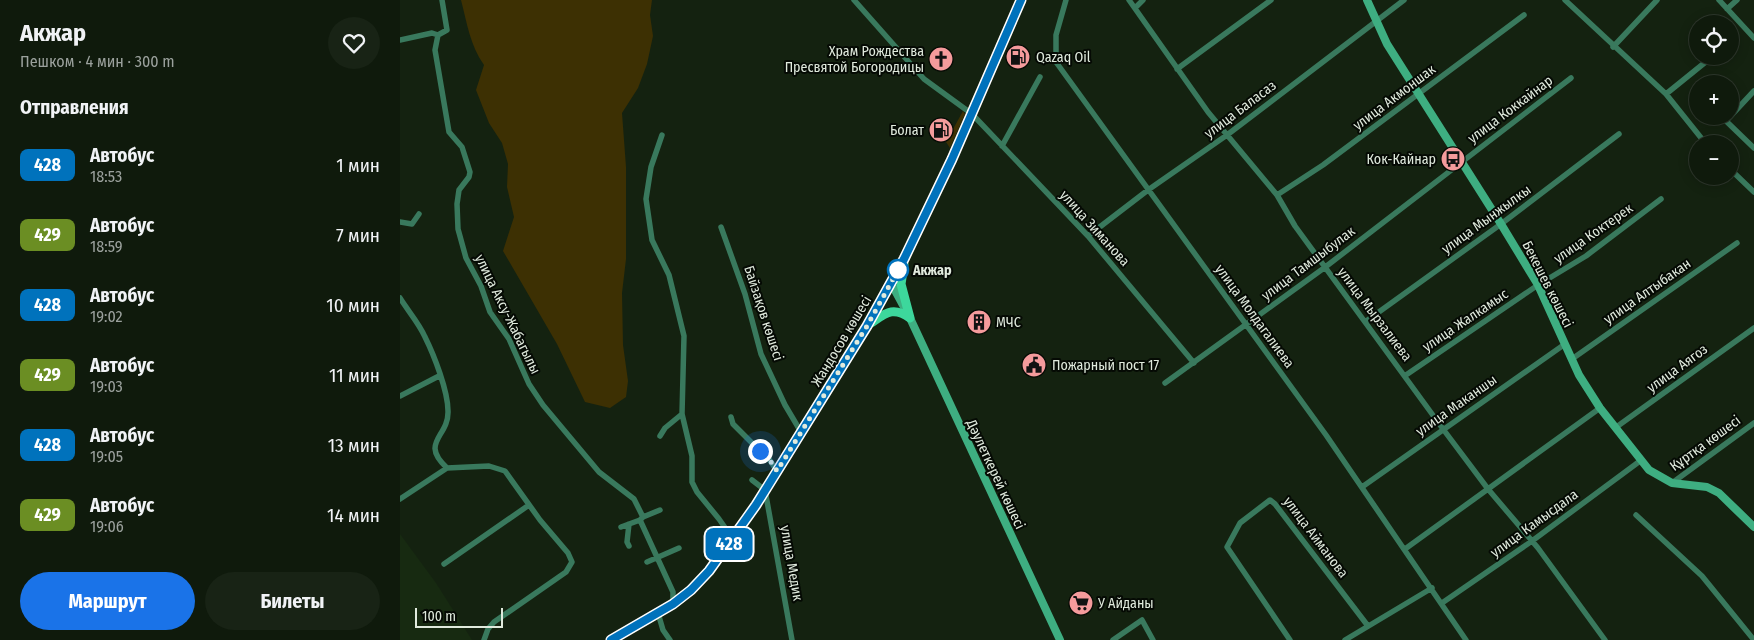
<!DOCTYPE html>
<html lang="ru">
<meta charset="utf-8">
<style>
:root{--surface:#0f1a0c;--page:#182315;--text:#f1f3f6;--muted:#9ba19d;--line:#2f382d;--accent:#1a73e8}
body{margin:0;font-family:"Fira Sans Condensed",sans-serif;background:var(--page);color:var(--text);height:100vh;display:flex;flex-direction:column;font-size:19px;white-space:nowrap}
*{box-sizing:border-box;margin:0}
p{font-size:16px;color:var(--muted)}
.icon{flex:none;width:28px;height:28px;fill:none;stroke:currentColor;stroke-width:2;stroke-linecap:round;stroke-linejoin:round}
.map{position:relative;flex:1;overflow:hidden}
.panel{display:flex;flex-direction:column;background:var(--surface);width:400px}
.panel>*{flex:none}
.badge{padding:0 10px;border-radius:8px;font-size:18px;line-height:32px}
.buttons{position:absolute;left:1289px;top:15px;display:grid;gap:10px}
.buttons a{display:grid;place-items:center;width:50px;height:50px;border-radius:50%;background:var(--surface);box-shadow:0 2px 12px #0003,0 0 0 1px var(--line);font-size:25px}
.scale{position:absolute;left:15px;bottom:12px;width:88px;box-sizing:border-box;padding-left:5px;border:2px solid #e0eadd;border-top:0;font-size:14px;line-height:18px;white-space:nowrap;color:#e0eadd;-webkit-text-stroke:4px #050a04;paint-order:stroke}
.you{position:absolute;width:25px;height:25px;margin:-12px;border:4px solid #fff;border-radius:50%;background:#1a73e8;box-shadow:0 0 0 8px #1a73e833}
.map>.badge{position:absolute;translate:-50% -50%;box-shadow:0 0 0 2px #fff}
h2{padding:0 20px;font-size:19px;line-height:45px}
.round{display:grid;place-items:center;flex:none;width:52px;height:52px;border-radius:26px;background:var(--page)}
.headline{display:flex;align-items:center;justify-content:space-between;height:85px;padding:0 20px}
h1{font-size:24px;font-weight:700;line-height:38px}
.button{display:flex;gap:10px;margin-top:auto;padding:10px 20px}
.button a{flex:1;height:58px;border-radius:30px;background:var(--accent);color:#fff;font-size:20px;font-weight:700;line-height:58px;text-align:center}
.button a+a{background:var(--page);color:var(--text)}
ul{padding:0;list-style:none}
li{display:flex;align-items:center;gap:15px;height:70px;padding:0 20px}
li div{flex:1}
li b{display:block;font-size:19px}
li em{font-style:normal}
li .badge{min-width:55px;font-weight:700;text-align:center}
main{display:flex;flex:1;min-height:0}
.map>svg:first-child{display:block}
</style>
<main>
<section class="panel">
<div class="headline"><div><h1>Акжар</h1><p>Пешком · 4 мин · 300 m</p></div><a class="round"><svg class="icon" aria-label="heart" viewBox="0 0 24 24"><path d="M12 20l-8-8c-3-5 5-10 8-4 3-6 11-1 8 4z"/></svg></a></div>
<h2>Отправления</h2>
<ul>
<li><span class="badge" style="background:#0072bc;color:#fff">428</span><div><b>Автобус</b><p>18:53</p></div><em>1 мин</em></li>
<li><span class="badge" style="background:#6b8e23;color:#fff">429</span><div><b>Автобус</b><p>18:59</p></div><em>7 мин</em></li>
<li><span class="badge" style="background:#0072bc;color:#fff">428</span><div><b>Автобус</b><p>19:02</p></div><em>10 мин</em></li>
<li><span class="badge" style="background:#6b8e23;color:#fff">429</span><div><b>Автобус</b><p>19:03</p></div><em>11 мин</em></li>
<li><span class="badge" style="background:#0072bc;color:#fff">428</span><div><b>Автобус</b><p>19:05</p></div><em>13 мин</em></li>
<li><span class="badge" style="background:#6b8e23;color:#fff">429</span><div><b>Автобус</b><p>19:06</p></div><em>14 мин</em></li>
</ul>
<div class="button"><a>Маршрут</a><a>Билеты</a></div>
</section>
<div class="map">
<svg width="1354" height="640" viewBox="0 0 1354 640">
<rect width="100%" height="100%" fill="#142210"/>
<!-- built -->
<path fill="#172a11" d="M0 534 36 583 72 640H0Z"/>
<!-- green -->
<path fill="#3d3003" d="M61 0H252L250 15 253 36 247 64 238 88 222 113 226 167V259L222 293 223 345 228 381 226 397 210 408 185 402 157 344 103 251 114 217 107 187 108 164 102 143 89 123 76 90 84 65C70 45 67 23 61 0Z
M563 111 565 114 550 148 546 142Z"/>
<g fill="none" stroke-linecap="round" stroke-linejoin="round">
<!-- minor -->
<path stroke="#39795d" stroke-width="5.5" d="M42 0 47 30 38 35 35 50 49 132 62 147 70 172 69 177 59 190 57 204 58 229 66 258 81 286 90 312 109 339 129 384 143 405 199 472 234 499 243 517 240 520 273 592V604
M454 0 524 79 572 114 688 236 794 363
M666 0 656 35V62L926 435 1066 640
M729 0 808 112 877 195 895 226 1043 429 1088 489 1138 548 1205 640
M1165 0 1266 94 1306 144
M1319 0 1354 38
M735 8 743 0
M1327 9 1337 0
M0 40 32 33 38 35
M1213 47 1257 0
M777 69 871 0
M1354 91 1326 121 1354 148
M1266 94 1313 56
M262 135 251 167 246 199 252 240 269 275 284 336 282 414 292 456V482L297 492 319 519 333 539
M602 146 640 77
M1330 169 1354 192
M877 195 923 165 1124 15
M0 222 12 224 19 214
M321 227 345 294 361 354 385 405 401 432
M688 236 748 190 827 135 1004 0
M0 298C8 311 19 323 25 337 34 355 48 391 48 411 49 437 19 442 47 468L89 466 105 471 140 520 168 553 172 562 166 572 94 622 88 629 84 640
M965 322 1101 224 1219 134
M1172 359 1337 243
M1006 375 1138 285 1186 256 1261 199
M765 383 924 268 1171 78
M0 396 39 376
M331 417 333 424 360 451 363 450 377 471
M1215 428 1354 328
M260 436 265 428 282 414
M352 480 365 490 392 640
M1272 483 1354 423
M962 487 1165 344
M0 499 47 468
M1236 515 1302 576 1354 640
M243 517 260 510
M229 524 227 542 229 546
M221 527 240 520
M1005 549 1200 408
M247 562 279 548
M44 564 129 505
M1042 603 1132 541 1240 461
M258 613 263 630 270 640
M713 640 742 620 753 640
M890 640 827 547 840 523 870 500 875 504 968 626
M945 640 1032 588"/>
<!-- secondary -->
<path stroke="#3eae81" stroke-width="8" d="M967 0 987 44 1101 224 1138 285 1179 375 1200 408 1249 470 1272 483 1307 487 1319 493 1354 527
M491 283 510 318 660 640"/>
<!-- primary -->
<path stroke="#3dd79c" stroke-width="9" d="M504 264 501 284 510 318
M471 323C486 313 493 306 510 318
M211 640 273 604 291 590 309 571 356 505 467 326 504 259 552 159 621 0"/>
</g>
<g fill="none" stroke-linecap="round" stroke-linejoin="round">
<defs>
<path id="line" d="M211 640 273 604 291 590 309 571 356 505 467 326 504 259 552 159 621 0"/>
</defs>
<!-- line casing -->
<use href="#line" stroke="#fff" stroke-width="11"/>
<!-- line -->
<use href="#line" stroke="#0072bc" stroke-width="8"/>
<!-- walk -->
<path stroke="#e0eadd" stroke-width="5" stroke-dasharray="0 9" d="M360 451 363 450 377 471 467 326 498 270"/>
</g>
<!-- icons -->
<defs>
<symbol id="fuel-disc" viewBox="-11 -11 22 22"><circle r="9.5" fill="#f59b9c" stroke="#050a04"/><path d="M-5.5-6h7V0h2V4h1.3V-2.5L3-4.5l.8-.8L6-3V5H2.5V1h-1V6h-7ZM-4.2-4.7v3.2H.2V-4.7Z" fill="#111"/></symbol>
<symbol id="church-disc" viewBox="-11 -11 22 22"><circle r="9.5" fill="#f59b9c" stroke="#050a04"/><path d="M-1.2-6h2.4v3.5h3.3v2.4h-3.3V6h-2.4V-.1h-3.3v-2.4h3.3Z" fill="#111"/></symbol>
<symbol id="bus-disc" viewBox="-11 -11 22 22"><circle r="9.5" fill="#f59b9c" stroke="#050a04"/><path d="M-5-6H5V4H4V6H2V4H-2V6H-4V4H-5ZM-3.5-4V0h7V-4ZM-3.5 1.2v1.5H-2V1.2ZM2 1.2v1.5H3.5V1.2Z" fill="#111"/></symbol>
<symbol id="building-disc" viewBox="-11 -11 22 22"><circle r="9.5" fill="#f59b9c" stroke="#050a04"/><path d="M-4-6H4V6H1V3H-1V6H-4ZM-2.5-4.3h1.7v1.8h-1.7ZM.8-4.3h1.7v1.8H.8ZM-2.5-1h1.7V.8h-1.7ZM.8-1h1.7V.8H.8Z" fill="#111"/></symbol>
<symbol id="civic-disc" viewBox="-11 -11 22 22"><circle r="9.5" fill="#f59b9c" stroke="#050a04"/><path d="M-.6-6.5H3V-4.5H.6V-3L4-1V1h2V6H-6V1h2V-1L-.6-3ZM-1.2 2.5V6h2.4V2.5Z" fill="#111"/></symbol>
<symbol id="supermarket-disc" viewBox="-11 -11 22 22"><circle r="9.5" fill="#f59b9c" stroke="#050a04"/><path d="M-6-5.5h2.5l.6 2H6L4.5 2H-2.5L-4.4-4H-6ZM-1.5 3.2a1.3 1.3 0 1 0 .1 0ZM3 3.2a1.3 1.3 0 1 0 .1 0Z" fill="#111"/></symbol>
</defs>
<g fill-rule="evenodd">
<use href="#fuel-disc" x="604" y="43" width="28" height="28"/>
<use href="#church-disc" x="527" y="45" width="28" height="28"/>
<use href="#fuel-disc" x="527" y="116" width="28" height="28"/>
<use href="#bus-disc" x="1039" y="145" width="28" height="28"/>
<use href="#building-disc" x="565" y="308" width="28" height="28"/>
<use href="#civic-disc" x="620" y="351" width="28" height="28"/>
<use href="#supermarket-disc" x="667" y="589" width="28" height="28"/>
</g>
<!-- markers -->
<circle fill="#fff" stroke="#0072bc" stroke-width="2.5" cx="498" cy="270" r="10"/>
<g text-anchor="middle" stroke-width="4" stroke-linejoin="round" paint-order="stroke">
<!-- poi labels -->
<g font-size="14" fill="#e0eadd" stroke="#050a04" text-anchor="start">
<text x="524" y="56" text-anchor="end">Храм Рождества<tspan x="524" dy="16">Пресвятой Богородицы</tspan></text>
<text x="636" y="62">Qazaq Oil</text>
<text x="524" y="135" text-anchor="end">Болат</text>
<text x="1036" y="164" text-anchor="end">Кок-Кайнар</text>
<text x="596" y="327">МЧС</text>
<text x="652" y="370">Пожарный пост 17</text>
<text x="698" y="608">У Айданы</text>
</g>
<!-- street labels -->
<g font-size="14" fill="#e0eadd" stroke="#050a04">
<text transform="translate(994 97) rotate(-37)" y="5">улица Акмоншак</text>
<text transform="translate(840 109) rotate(-37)" y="5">улица Баласаз</text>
<text transform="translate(1110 109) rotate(-37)" y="5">улица Коккайнар</text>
<text transform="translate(1086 219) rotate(-36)" y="5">улица Мынжылкы</text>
<text transform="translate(695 228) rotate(48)" y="5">улица Зиманова</text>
<text transform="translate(1193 233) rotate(-35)" y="5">улица Коктерек</text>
<text transform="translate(908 263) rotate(-37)" y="5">улица Тамшыбулак</text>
<text transform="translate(1148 284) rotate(63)" y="5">Бекешев көшесі</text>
<text transform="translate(1247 291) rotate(-35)" y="5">улица Алтыбакан</text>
<text transform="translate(364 313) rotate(72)" y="5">Байзақов көшесі</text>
<text transform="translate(108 314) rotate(64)" y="5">улица Аксу-Жабагылы</text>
<text transform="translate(975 314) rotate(53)" y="5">улица Мырзалиева</text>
<text transform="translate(855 316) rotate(54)" y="5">улица Молдагалиева</text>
<text transform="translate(1065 320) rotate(-34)" y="5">улица Жалкамыс</text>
<text transform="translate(441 341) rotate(-59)" y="5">Жандосов көшесі</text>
<text transform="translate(1277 368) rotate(-36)" y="5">улица Аягоз</text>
<text transform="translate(1056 405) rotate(-35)" y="5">улица Маканшы</text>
<text transform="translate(1305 443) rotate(-36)" y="5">Құртқа көшесі</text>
<text transform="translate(596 474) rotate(65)" y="5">Дәулеткерей көшесі</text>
<text transform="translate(1134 523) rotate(-36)" y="5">улица Камысдала</text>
<text transform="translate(916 537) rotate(53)" y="5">улица Айманова</text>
<text transform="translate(392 563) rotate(80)" y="5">улица Медик</text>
</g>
<!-- stop labels -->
<g font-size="14" font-weight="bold" fill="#e0eadd" stroke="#050a04" text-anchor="start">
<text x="513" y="275">Акжар</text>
</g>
</g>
</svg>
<div class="buttons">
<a><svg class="icon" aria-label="locate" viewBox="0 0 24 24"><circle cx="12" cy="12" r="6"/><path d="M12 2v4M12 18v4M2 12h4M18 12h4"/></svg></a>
<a>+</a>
<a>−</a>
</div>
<div class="scale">100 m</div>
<div class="you" style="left:360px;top:451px"></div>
<b class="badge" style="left:329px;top:544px;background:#0072bc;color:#fff">428</b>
</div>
</main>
